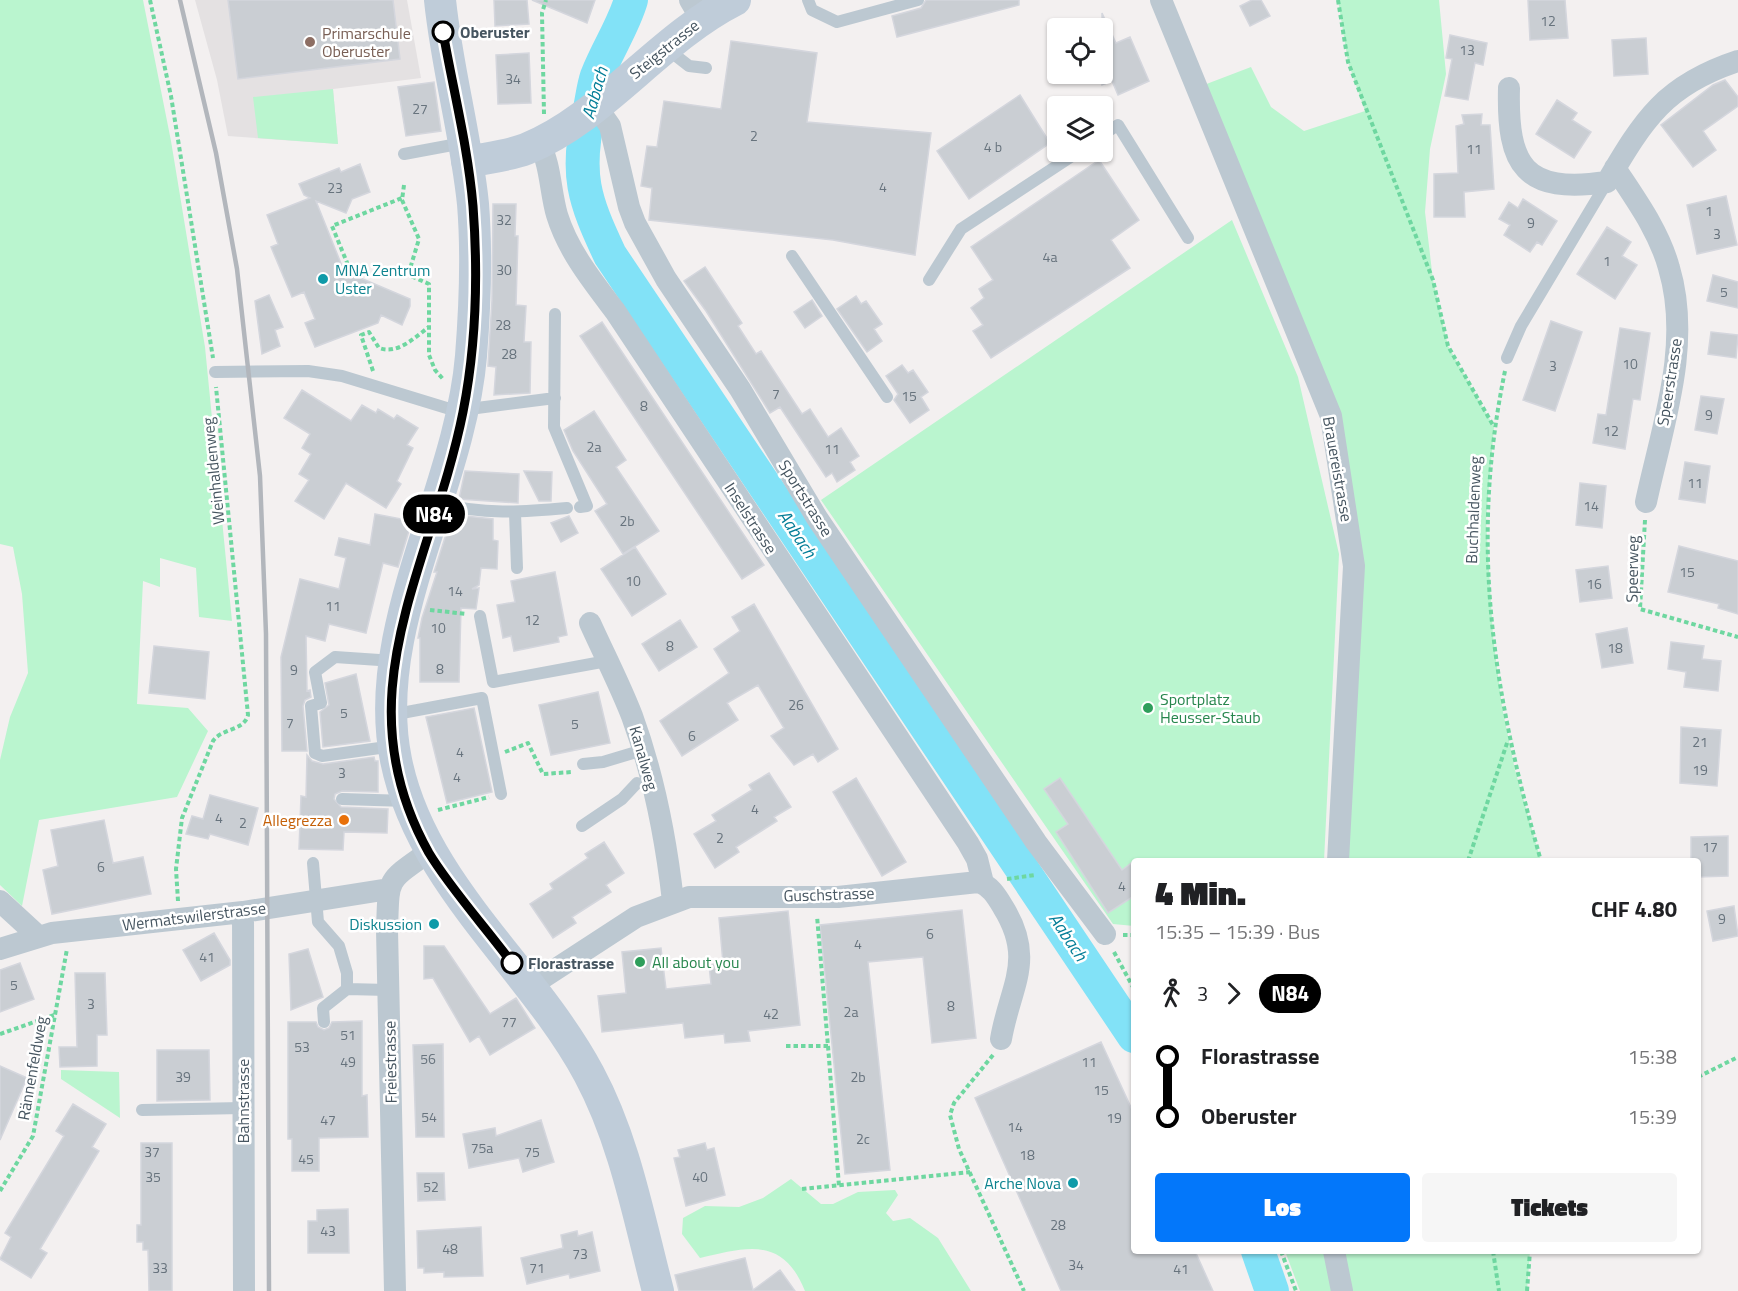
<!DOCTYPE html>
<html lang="de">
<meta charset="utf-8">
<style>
:root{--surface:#fff;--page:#f6f6f6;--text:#202124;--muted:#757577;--accent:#0377fa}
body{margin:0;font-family:"Titillium Web",sans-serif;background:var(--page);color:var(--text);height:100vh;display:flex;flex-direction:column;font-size:22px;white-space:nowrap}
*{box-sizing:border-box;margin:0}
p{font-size:20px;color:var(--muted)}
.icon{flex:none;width:33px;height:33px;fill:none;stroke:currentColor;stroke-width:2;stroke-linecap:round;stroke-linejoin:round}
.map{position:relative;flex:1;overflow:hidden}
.panel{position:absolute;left:1131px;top:858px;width:570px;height:396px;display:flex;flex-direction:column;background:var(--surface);border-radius:6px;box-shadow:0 2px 4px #0004}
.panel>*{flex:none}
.badge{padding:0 12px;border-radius:20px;font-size:21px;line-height:39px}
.controls{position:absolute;left:1047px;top:18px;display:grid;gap:12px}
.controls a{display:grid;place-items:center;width:66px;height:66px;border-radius:6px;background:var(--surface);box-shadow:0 2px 4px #0004;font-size:30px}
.map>.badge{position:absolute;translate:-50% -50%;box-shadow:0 0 0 3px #fff}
.legs{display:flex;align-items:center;gap:9px;height:66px;padding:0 24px;font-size:20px}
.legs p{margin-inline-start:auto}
.head{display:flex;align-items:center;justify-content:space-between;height:102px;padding:0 24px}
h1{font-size:33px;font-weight:800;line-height:45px}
.button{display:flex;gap:12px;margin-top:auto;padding:12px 24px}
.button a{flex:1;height:69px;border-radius:6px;background:var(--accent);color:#fff;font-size:24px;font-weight:800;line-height:69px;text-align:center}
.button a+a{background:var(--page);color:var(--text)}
ul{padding:0 24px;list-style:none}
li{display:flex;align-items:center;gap:21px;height:60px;font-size:22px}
li i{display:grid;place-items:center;width:9px;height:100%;margin:0 8px;background:currentColor}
li i::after{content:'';width:15px;height:15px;margin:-8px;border:4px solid;border-radius:50%;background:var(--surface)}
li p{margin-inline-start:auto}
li:first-child i{background:linear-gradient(#0000 50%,currentColor 0)}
li:last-child i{background:linear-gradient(currentColor 50%,#0000 0)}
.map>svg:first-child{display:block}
</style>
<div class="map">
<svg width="1738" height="1291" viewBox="0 0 1738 1291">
<rect width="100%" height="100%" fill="#f3f0f0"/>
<!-- education -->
<path fill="#e4e1e2" d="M195 0H407L421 78 333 89 338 144 228 136 217 80Z"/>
<!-- green -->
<path fill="#baf5cf" d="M0 0H143L171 141 205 347 232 621 199 617 196 568 160 558V587L143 581 137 704 188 708 208 731 177 797 39 820 22 906 0 885V760L10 717 28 673 22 594 13 547 0 544Z
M1338 0H1439L1446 74 1430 149 1425 212 1433 280 1448 346 1494 427 1486 520 1493 636 1502 707 1515 770 1541 861H1338L1354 566 1331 416 1196 88 1251 67 1271 107 1304 131 1365 111 1348 62Z
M333 89 338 144 258 138 253 97Z
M1232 220 1298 377 1339 554 1324 861H1134V926L1113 924 821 500Z
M61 1070 119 1072 120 1118 61 1079Z
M791 1179 821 1204H833L858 1192 895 1190 898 1195 886 1213 893 1221 910 1218 938 1238 971 1291H805C783 1236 747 1247 700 1258L682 1234 683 1218 705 1206 739 1207 763 1198Z
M1285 1251H1327L1333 1291H1300Z
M1334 1251H1530L1527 1291H1342Z"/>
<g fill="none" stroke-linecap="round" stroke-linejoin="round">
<!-- river -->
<path stroke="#82e2f7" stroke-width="34" d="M631 0C623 27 607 50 597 76 593 88 592 101 589 113 575 174 584 200 610 255L1134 1036
M1258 1251 1272 1291"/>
</g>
<!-- building -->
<path fill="#caced3" stroke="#d4d6dd" stroke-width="1.5" d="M228 0H393L400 59 238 79Z
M494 0H527L529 24 495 26Z
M532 0H595L587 23Z
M926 0H1019V5L897 37 892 16 921 8Z
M1252 0H1261L1270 16 1250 26 1240 6Z
M1528 0H1565L1568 38 1530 40Z
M1102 13 1116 43 1130 37 1149 81 1118 95 1112 81 1102 85Z
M1450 35 1487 43 1483 65 1475 63 1468 100 1445 96 1452 59 1446 58Z
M1646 38 1648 74 1614 76 1612 40Z
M731 41 817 53 807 122 931 133 915 255 833 240 649 220 652 188 641 186 647 146 657 147 664 101 721 109Z
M529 53 531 103 498 104 496 55Z
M1725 80 1738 97V106L1703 131 1716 150 1693 167 1661 125 1713 85Z
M434 82 441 131 406 136 398 87Z
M1020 95 1050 143 969 199 937 151Z
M1557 100 1577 113 1572 120 1591 132 1574 158 1536 134Z
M1482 114 1481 125H1490L1494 189 1464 192 1465 217H1434V174L1458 173 1456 126 1464 124 1462 115Z
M1099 160 1139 220 1111 240 1130 268 991 358 973 331 983 325 971 308 984 298 979 289 993 280 971 247Z
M360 164 370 192 352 199 346 213 316 201 344 271 410 299V306L402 325 381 315 378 323 315 347 305 323 315 319 304 292 292 297 271 247 278 244 267 215 310 198 304 195 299 184 339 168 341 172Z
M1726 196 1737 245 1697 254 1687 205Z
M1523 199 1557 221 1542 245 1537 242 1530 252 1504 235 1510 225 1499 219 1509 202 1518 208Z
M493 204H516L515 236H518L516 305 526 306 524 342H531L530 393 494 395 496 367 488 366 492 300Z
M1607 227 1631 242 1622 256 1637 265 1615 299 1577 274Z
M705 267 742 323 738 326 756 354 761 351 802 414 810 409 828 437 841 428 859 456 850 462 855 470 837 482 832 473 826 477 780 407 770 413 706 311 684 281Z
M1713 275 1738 282V308L1707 301Z
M269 295 283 327 275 330 280 346 262 354 255 301Z
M856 296 861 304 866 301 882 324 874 329 882 341 867 352 837 309Z
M812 300 822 316 805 328 794 312Z
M1551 321 1582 332 1555 411 1523 400Z
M602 322 764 565 742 579 580 336Z
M1620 328 1650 333 1640 400 1633 399 1625 449 1593 443 1598 414 1606 415Z
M1711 332 1738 335 1736 358 1708 354Z
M902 365 908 373 913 370 928 392 921 397 929 410 910 423 894 400 898 394 886 376Z
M302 390 351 421 362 405 376 413 378 409 394 419 397 415 418 428 407 445 413 448 397 481 401 484 386 508 346 483 324 519 295 501 309 480 299 474 311 454 302 448 310 434 284 418Z
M1701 396 1724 399 1717 434 1695 430Z
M594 411 626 460 616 467 659 531 623 554 595 511 607 504 573 451 564 430Z
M1685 462 1710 466 1705 503 1679 499Z
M465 471 519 474 518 503 459 499Z
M524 471 552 472 551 501H539Z
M1580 483 1606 486 1602 528 1576 525Z
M375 514 412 521 398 567 383 563 366 633 329 624 325 641 306 636 307 691 310 690 311 697 305 700 303 706 307 751H282L281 657 300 579 339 589 346 558 335 555 339 538 370 545Z
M456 515 493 519V540L498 541 497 569 481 568 479 585 472 589 479 588 476 609 461 608 459 682H420V638H418L422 618 437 572H434L449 525H455Z
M569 516 578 533 561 542 551 523Z
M1679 546 1738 561V614L1718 608 1719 604 1668 592Z
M635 547 666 594 632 616 601 569Z
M1608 566 1612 598 1580 602 1576 570Z
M555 572 567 635 558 637 559 642 514 651 511 636 503 638 497 605 515 602 511 581Z
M754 604 838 749 818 762 813 754 794 765 771 736 784 728 758 685 727 703 738 720 682 756 660 721 729 673 714 649 740 631 732 617Z
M680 620 697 647 659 671 642 644Z
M1627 628 1633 663 1602 668 1596 634Z
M1671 642 1704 646 1702 659 1721 661 1718 691 1684 687 1686 672 1668 669Z
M154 646 209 652 205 699 149 693Z
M356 674 370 741 323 747 320 712 329 705 325 683Z
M598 692 610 743 551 755 539 705Z
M474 708 492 792 447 803 426 717Z
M1681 727 1721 730 1717 786 1680 783Z
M307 755 312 761 323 764 374 757 375 761H378V792L342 791 335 794 334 799 341 807 388 809 387 833 344 832 343 850 299 849 301 796 306 797Z
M769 773 791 807 774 817 777 821 736 847 739 852 715 868 694 834 716 821 712 815 752 790 749 785Z
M856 778 906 862 882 876 833 792Z
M1060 778 1122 870 1134 861V896L1108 913 1056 832 1068 824 1044 789Z
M210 795 258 808 248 845 210 834 208 839 186 834 192 816 203 819Z
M104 820 113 863 143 857 151 894 52 914 43 870 58 866 51 830Z
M1728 836V876L1698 877V861H1691V837Z
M604 842 624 873 606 885 611 892 572 917 576 923 553 938 530 904 553 889 550 884 588 858 585 854Z
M1734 906 1738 936 1713 941 1707 911Z
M962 910 976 1038 932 1043 923 957 868 962 890 1170 845 1174 820 925Z
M788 911 800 1025 748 1031 750 1041 725 1043 724 1034 685 1038 683 1023 602 1032 598 996 626 993 622 952 661 948 666 989 711 984 709 965 723 963 719 918Z
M214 933 230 960V965L201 981 183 950Z
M424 946H444L490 1014 516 998 535 1028 490 1055 479 1036 470 1042 433 978 424 979Z
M308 949 323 997 291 1010 289 954Z
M20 963 34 999 0 1012V970Z
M75 973H105L107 1035H97V1066L60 1067 59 1047H77Z
M362 1021V1096L367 1095 368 1137 319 1138V1171H292V1139H288V1022H316L318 1027 324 1030 329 1028 332 1022Z
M1101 1042 1134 1114V1251H1195L1213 1291H1061L975 1098Z
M443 1044 444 1137H416L413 1045Z
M157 1050H209L210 1100 157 1101Z
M0 1066 27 1078 0 1140Z
M73 1104 106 1124 92 1147 99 1151 40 1249 47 1253 31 1278 0 1259 11 1237 5 1233 64 1136 56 1131Z
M541 1120 554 1162 523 1172 519 1158 469 1168 463 1134 495 1128 496 1136Z
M141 1143H172V1291H149L148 1250H143V1242H137V1225H141Z
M705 1143 707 1150 714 1148 725 1195 686 1206 674 1158 680 1157 678 1150Z
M417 1173H444L445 1200 418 1201Z
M348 1209 349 1253H308V1221H317V1210Z
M481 1227 483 1276 444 1277V1272L424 1273V1268H418L417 1231Z
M577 1231 578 1236 592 1232 600 1271 570 1278 569 1274 527 1284 521 1258 563 1248 561 1235Z
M745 1258 753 1290 780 1270 795 1291H679L675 1275Z"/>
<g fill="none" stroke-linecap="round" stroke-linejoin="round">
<!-- path -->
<path stroke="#6ed7a0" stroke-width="4" stroke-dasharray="4.5 3" stroke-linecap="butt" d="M150 0 171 96 213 358
M1338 0 1348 62 1433 280 1448 346 1494 427
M544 114 542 13 546 0
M404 185 402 200 419 239 409 272 411 276 429 284V355L435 370 443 379
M348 265 332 226 402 198
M373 371 361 335 369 332 379 348C398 355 415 337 429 327
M1505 371C1469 545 1493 692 1541 861
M1645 520 1640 609 1738 637
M430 610 467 614
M505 752 528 743 543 774 572 772
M438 810 489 797
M1468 861 1508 740
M1007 879 1035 875
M178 901 176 869 182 818 213 741C222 728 244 731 248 715L216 387
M1123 935H1134
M1114 952 1134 989
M0 1034 54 1015
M786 1046H828L817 916
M828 1046 839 1186
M993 1055 954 1103 950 1115 959 1149 1024 1291
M1698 1077 1738 1057
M802 1189 970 1172
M0 1191 33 1136 67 949
M1281 1251 1296 1291
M1493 1251 1499 1291
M1527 1291 1530 1251"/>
<!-- lane -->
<path stroke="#bcc8d1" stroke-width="12" d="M808 0 812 10 837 22 918 0
M666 48 689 66 706 68
M1102 135 1118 125 1188 238
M404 154 463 143
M792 256 887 397
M929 280 961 229 1078 152
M555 314 554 427 587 506 580 507
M1507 358 1521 326 1607 182
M215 372 308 371 342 376 463 413 477 408 555 398
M439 503C482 515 523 512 567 508
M515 513 517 568
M480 616 493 682 607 661
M391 715 482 698 501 794
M394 746 322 756 315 753 311 706 321 703 315 672 335 657 394 661
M583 764 603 762 643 750
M342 799 407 801
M582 826 622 799 637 783
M313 863 318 922 339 946 347 973V989
M324 1022 323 1008 347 989 388 990
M142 1110 242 1108"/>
<!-- street -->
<path stroke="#bcc8d1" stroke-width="22" d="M690 0 701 19
M1161 0 1331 416 1354 566 1338 861
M1509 88C1507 166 1524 194 1607 182 1644 119 1665 85 1738 61
M596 106 610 126 629 207 635 223 666 279 740 389 817 518 1036 842 1105 934
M539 143C551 165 550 191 557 215 568 251 593 282 615 311L968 843 977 859 983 883
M1615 168C1636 200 1659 231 1669 268 1692 345 1662 427 1646 502
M590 623C604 654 620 685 632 716 654 776 666 839 673 901
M0 901 38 936
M243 912 244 1291
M0 949 52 933 243 912 389 889
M530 986 636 917 689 897H838L978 882C990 885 997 897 1003 907 1036 960 1010 986 1001 1039
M1334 1251 1342 1291
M395 1291 387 930C389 877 385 883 429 852"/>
<!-- secondary -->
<path stroke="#bfccd9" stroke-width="32" d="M440 0C447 69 466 135 473 204 477 254 475 306 471 356 460 489 369 628 396 760 421 884 531 966 589 1074 625 1141 639 1219 658 1291
M467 162C486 158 508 156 526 149 603 118 658 39 735 0"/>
<!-- rail -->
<path stroke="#b2b6bc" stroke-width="4.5" d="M180 0 216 153 237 269 260 476 266 634 269 1291"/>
</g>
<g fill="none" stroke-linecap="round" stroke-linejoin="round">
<defs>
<path id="line-1" d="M443 32C453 89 468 147 473 206 478 273 476 346 463 412 432 567 340 695 429 853 450 888 487 929 512 963"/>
</defs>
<!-- line-1 casing -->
<use href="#line-1" stroke="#fff" stroke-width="14"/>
<!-- line-1 -->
<use href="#line-1" stroke="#000" stroke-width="9"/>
</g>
<!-- markers -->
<g fill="#fff" stroke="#000" stroke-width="3">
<circle cx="443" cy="32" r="10"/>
<circle cx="512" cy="963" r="10"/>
</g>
<circle fill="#8d6e63" stroke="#fff" stroke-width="2" cx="310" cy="42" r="6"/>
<g fill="#0f9aa8" stroke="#fff" stroke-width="2">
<circle cx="323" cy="279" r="6"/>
<circle cx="434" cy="924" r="6"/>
<circle cx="1073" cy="1183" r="6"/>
</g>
<g fill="#2e9e5b" stroke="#fff" stroke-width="2">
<circle cx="1148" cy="708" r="6"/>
<circle cx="640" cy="962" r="6"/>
</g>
<circle fill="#e8710a" stroke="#fff" stroke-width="2" cx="344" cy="820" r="6"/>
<g text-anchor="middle" stroke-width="5" stroke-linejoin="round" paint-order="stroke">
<!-- number labels -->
<g font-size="14" fill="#67737d">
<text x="1548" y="26">12</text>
<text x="1467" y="55">13</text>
<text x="513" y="84">34</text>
<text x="420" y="114">27</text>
<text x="754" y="141">2</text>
<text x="993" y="152">4 b</text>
<text x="1474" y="154">11</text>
<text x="883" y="192">4</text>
<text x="335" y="193">23</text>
<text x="1709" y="216">1</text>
<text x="504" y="225">32</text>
<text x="1531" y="228">9</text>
<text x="1717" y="239">3</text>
<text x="1050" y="262">4a</text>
<text x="1607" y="266">1</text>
<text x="504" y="275">30</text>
<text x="1724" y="297">5</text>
<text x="503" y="330">28</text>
<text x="509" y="359">28</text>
<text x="1630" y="369">10</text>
<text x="1553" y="371">3</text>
<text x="776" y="399">7</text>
<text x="909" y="401">15</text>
<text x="644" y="411">8</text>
<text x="1709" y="420">9</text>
<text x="1611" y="436">12</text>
<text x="594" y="452">2a</text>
<text x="832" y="454">11</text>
<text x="1695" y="488">11</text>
<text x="1591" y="511">14</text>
<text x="627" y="526">2b</text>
<text x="1687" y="577">15</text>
<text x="633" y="586">10</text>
<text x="1594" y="589">16</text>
<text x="455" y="596">14</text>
<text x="333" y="611">11</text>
<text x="532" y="625">12</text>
<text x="438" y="633">10</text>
<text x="670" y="651">8</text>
<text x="1615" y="653">18</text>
<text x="440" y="674">8</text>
<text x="294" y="675">9</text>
<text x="796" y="710">26</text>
<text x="344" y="718">5</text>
<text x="290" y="728">7</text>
<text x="575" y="729">5</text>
<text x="692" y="741">6</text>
<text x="1700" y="747">21</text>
<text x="460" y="757">4</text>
<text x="1700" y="775">19</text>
<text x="342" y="778">3</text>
<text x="457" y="782">4</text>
<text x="755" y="814">4</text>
<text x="219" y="823">4</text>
<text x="243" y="828">2</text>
<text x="720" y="843">2</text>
<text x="1710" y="852">17</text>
<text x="101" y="872">6</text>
<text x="1122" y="891">4</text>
<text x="1722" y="924">9</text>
<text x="930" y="939">6</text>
<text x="858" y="949">4</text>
<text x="207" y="962">41</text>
<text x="14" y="990">5</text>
<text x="91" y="1009">3</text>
<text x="951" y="1011">8</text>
<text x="851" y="1017">2a</text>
<text x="771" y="1019">42</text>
<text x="509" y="1027">77</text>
<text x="348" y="1040">51</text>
<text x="302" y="1052">53</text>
<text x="428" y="1064">56</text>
<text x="348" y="1067">49</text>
<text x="1089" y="1067">11</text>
<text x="183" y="1082">39</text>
<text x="858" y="1082">2b</text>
<text x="1101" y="1095">15</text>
<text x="429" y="1122">54</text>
<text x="1114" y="1123">19</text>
<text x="328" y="1125">47</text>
<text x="1015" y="1132">14</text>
<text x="863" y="1144">2c</text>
<text x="482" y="1153">75a</text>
<text x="152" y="1157">37</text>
<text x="532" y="1157">75</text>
<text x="1027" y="1160">18</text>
<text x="306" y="1164">45</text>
<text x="153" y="1182">35</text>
<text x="700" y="1182">40</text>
<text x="431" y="1192">52</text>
<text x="1058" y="1230">28</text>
<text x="328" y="1236">43</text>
<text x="450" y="1254">48</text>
<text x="580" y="1259">73</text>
<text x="1076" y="1270">34</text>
<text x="160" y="1273">33</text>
<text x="537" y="1273">71</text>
<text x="1181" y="1274">41</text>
</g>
<!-- stop labels -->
<g font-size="16" font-weight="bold" fill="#465560" stroke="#fff" text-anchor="start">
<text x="460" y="38">Oberuster</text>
<text x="528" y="969">Florastrasse</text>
</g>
<!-- education labels -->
<g font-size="16" fill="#785e54" stroke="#fff" text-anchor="start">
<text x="322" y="39">Primarschule<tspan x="322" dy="18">Oberuster</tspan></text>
</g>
<!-- street labels -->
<g font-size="16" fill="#465560" stroke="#fff">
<text transform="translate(664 49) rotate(-39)" y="6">Steigstrasse</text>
<text transform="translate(1669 382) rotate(-81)" y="6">Speerstrasse</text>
<text transform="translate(1338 469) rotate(80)" y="6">Brauereistrasse</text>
<text transform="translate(213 471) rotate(-96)" y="6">Weinhaldenweg</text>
<text transform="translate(806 498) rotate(58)" y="6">Sportstrasse</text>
<text transform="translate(1473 510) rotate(-88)" y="6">Buchhaldenweg</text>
<text transform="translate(751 518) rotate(57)" y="6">Inselstrasse</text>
<text transform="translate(1632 569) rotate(-89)" y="6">Speerweg</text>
<text transform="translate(644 758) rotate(74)" y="6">Kanalweg</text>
<text transform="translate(829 894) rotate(-2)" y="6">Guschstrasse</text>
<text transform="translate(194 916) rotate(-7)" y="6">Wermatswilerstrasse</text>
<text transform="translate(390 1062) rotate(-91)" y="6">Freiestrasse</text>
<text transform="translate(32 1068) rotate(-80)" y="6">Rännenfeldweg</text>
<text transform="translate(243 1101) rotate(-90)" y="6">Bahnstrasse</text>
</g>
<!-- culture labels -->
<g font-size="16" fill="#0d838f" stroke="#fff" text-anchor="end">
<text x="335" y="276" text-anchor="start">MNA Zentrum<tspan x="335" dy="18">Uster</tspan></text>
<text x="422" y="930">Diskussion</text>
<text x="1061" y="1189">Arche Nova</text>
</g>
<!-- leisure labels -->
<g font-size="16" fill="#27864d" stroke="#fff" text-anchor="start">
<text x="1160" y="705">Sportplatz<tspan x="1160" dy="18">Heusser-Staub</tspan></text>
<text x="652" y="968">All about you</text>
</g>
<!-- food labels -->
<g font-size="16" fill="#c56008" stroke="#fff" text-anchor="end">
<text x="332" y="826">Allegrezza</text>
</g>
<!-- water labels -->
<g font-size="18" font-style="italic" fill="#037d97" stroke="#fff">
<text transform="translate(595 93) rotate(-74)" y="6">Aabach</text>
<text transform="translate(797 534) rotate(56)" y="6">Aabach</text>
<text transform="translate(1068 937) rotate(56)" y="6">Aabach</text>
</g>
</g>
</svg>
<div class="controls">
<a><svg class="icon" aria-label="locate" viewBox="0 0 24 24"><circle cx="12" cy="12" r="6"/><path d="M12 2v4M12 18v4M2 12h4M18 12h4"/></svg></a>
<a><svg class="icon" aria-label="layers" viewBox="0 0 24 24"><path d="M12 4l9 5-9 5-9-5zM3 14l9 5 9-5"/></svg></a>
</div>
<b class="badge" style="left:434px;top:514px;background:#000;color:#fff">N84</b>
<section class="panel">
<div class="head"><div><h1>4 Min.</h1><p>15:35 – 15:39 · Bus</p></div><b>CHF 4.80</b></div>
<div class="legs"><svg class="icon" aria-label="walk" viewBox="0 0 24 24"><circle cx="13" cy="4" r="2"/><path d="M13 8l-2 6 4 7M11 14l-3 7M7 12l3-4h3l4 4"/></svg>3<svg class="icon" aria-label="forward" viewBox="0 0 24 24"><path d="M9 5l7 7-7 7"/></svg><b class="badge" style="background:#000;color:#fff">N84</b></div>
<ul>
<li><i style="color:#000"></i><b>Florastrasse</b><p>15:38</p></li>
<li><i style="color:#000"></i><b>Oberuster</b><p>15:39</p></li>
</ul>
<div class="button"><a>Los</a><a>Tickets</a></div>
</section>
</div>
